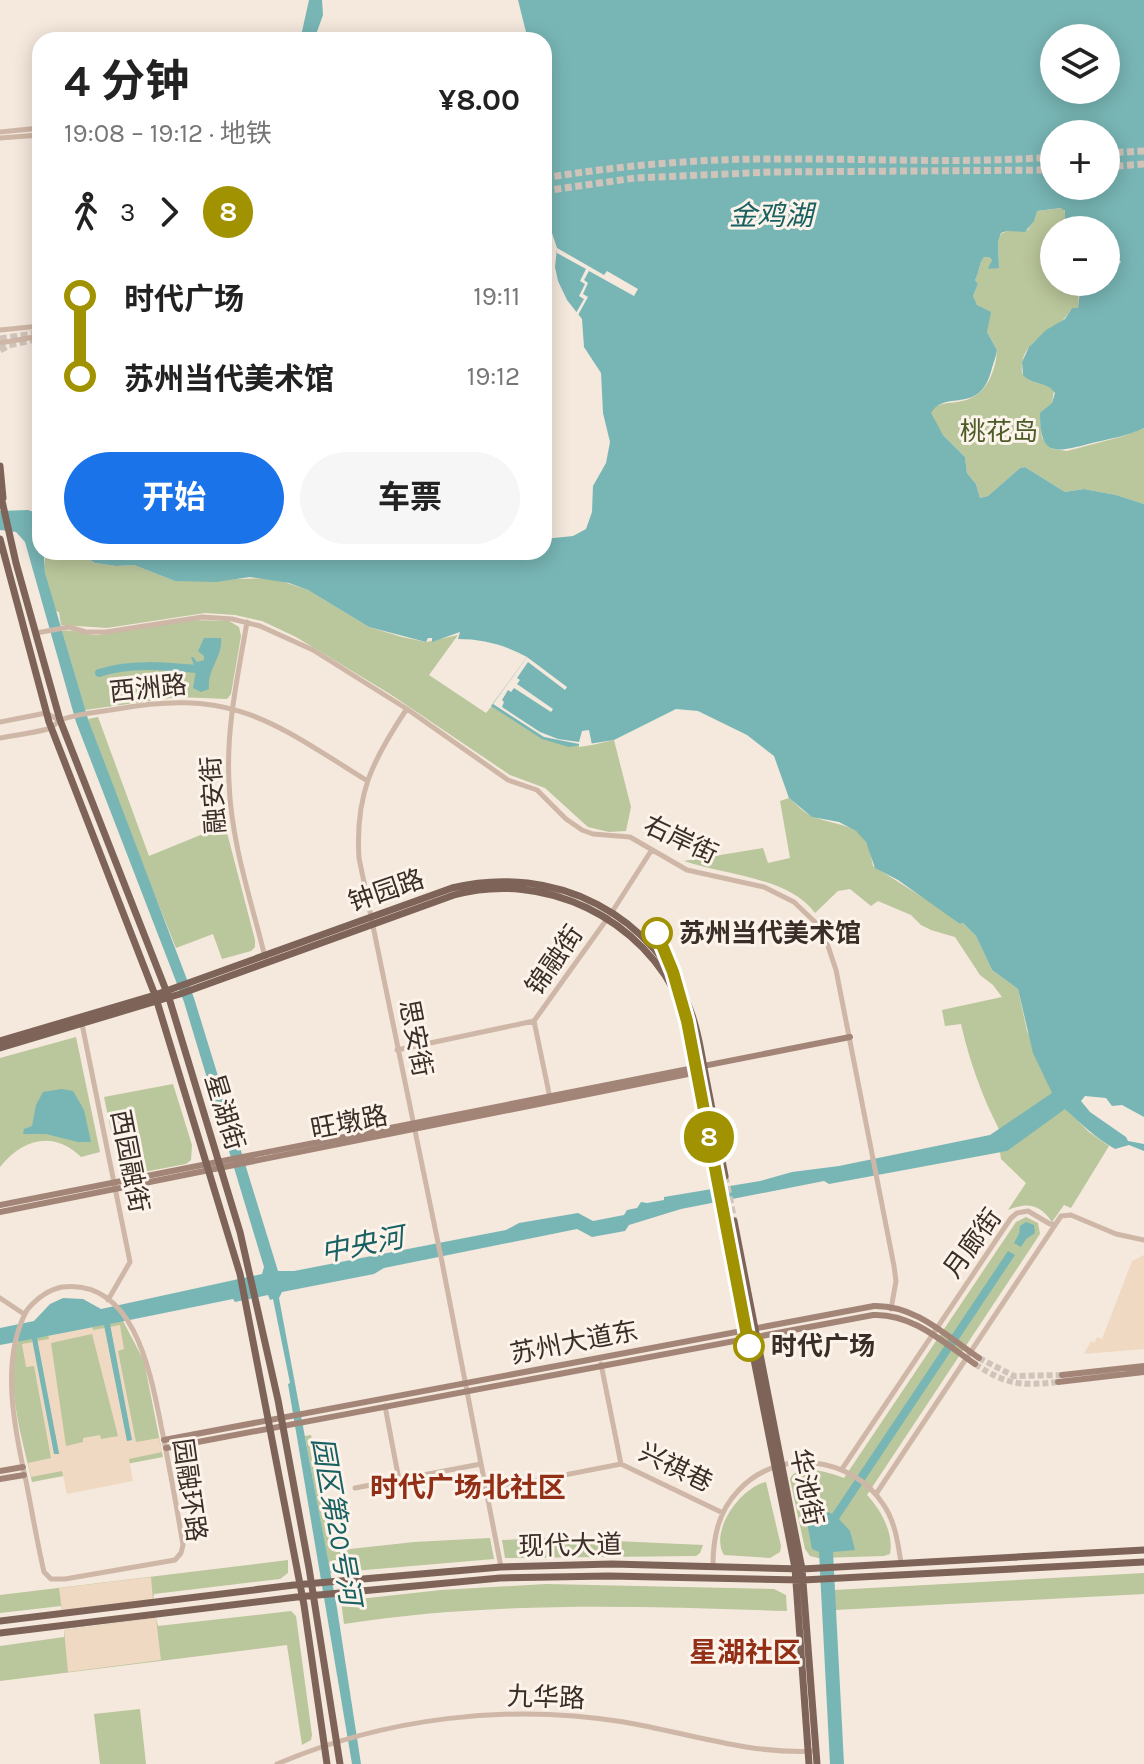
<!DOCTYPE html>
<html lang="zh">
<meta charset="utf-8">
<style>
:root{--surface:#fff;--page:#f6f6f6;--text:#222;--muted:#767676;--accent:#1a73e8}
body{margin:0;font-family:Karla,"Noto Sans SC",sans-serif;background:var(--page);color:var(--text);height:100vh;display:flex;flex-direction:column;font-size:30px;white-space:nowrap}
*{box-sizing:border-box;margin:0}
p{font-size:26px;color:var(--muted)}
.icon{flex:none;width:44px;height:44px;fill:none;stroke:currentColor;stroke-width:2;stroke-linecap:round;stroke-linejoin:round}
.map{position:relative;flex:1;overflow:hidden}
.side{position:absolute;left:32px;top:32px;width:520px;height:528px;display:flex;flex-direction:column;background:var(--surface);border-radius:24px;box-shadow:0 4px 20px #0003}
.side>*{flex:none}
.badge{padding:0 16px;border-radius:26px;font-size:28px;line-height:52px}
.fabs{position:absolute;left:1040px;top:24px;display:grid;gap:16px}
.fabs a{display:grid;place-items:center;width:80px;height:80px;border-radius:50%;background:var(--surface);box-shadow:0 4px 20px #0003;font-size:40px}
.map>.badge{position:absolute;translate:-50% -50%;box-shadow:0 0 0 4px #fff}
.legs{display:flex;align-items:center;gap:12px;height:88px;padding:0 32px;font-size:26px}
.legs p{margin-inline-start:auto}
.overview{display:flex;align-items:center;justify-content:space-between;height:136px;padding:0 32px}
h1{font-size:44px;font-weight:700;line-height:60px}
.action{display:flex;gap:16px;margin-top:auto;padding:16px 32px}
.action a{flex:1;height:92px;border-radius:48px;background:var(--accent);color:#fff;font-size:32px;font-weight:700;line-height:92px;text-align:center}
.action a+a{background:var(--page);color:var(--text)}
ul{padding:0 32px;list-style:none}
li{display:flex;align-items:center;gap:28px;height:80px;font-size:30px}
li i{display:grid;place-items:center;width:12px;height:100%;margin:0 10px;background:currentColor}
li i::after{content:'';width:20px;height:20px;margin:-10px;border:6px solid;border-radius:50%;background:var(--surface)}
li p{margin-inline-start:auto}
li:first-child i{background:linear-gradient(#0000 50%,currentColor 0)}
li:last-child i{background:linear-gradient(currentColor 50%,#0000 0)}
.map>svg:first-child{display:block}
</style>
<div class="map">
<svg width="1144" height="1764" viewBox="0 0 1144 1764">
<rect width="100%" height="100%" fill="#f5e8dd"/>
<!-- green -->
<path fill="#bac69b" d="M1062 208C1067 212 1066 223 1071 230H1054V282H1081C1076 291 1080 300 1078 308H1072C1069 312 1067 316 1064 319 1046 337 1019 342 1022 373 1031 386 1045 381 1054 391L1052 403 1040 416 1042 438 1053 449 1067 451 1124 436 1144 428V504L1116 495 1084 489 1065 492 1025 467 1020 468 988 496 980 498 976 484 967 473 965 457 943 435 931 416V411C941 401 950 404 962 401 986 397 996 371 997 350L987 332C988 306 996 320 975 303L973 296 978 284 975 280C980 272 978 265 984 257H989L992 260 989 269 999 267 998 242 1001 234 1007 231 1028 230 1037 211Z
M47 552H78L95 563 116 566 134 565 175 581 272 578 308 590 369 627 402 637 426 642 458 635 429 675 486 713 495 702 592 745 614 740 631 807 626 831 609 832 588 827 545 788 510 775 390 694 296 637 262 621 235 615 205 613 107 628 61 625 59 612 55 611C50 594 40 569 47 552Z
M192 620 229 621 239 627 241 636 231 694 227 699 178 697 85 710 62 631C74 629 85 635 97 635Z
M98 717 149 856 225 825 255 940V947L251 951 222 959 213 934 176 948 135 846 88 719Z
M789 798C796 804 805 814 814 817 847 829 867 822 873 866L938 907 960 924 963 923 976 936 992 970 1018 989 1027 1031 1065 1108 1089 1132 1109 1146 1071 1208 1064 1205 1052 1222C1040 1204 1027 1202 1008 1210L1026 1183 1001 1159 1000 1152 1007 1151C1002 1132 994 1121 987 1104 976 1078 967 1051 961 1024L945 1026 942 1010 1002 997 993 985 980 975 955 937 931 930 921 925 911 915 878 901 871 906 850 889 838 891 815 913C789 877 724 875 684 861L763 848 768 863 790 858 780 801Z
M76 1037 100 1152 81 1157C54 1130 22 1139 0 1167V1058Z
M173 1084 192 1145 191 1160 186 1164 128 1175 123 1174 119 1169 104 1097Z
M1026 1217 1038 1223 1040 1234 867 1495C881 1510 894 1533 890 1554L884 1556 818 1558 810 1556 805 1549 790 1479C798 1462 830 1473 844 1478L1016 1222Z
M123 1321 144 1361 163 1457 32 1482C22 1436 5 1388 18 1341Z
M311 1435 332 1551 414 1542 490 1538 494 1559 330 1573 305 1436Z
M766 1482 781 1546 780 1552 770 1558 724 1555C709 1531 741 1487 766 1482Z
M549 1538 703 1545 700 1553 696 1556 505 1558 502 1540Z
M288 1560V1573L280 1579 154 1594 153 1600 62 1611 61 1606 0 1613V1595Z
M1144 1573V1594L835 1610 834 1590Z
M546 1584 774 1589 786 1595 787 1611C639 1606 491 1601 344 1624L341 1601 441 1590Z
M291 1611 296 1616 312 1735 311 1740 302 1745 287 1645 0 1681V1646L64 1637V1630L156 1618 158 1626Z
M140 1709 146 1764H100L94 1714Z"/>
<!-- plaza -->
<path fill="#efd9c2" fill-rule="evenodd" d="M1144 1255V1349L1084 1354 1091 1341 1094 1343 1097 1337 1102 1339 1132 1261Z
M120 1325 124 1349 118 1351 136 1442 159 1438 162 1452 129 1459 133 1481 67 1494 62 1471 31 1477 28 1463 51 1458 34 1366 26 1367 22 1344 33 1342 55 1454 59 1453 37 1341 49 1339 48 1334 92 1326 93 1330 105 1328 127 1440H131L110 1327ZM92 1334 118 1436 101 1439 100 1435 83 1438V1442L66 1446 51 1343Z
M151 1577 153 1600 62 1611 59 1588Z
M156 1618 161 1660 68 1672 64 1630Z"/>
<!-- water -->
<path fill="#78b6b5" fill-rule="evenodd" d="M309 0H322L323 15 314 40H297L301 36Z
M518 0H1144V428C1126 437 1107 439 1088 444 1054 453 1040 456 1040 413L1052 403 1055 393C1047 381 1033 386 1023 375L1022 362 1029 347 1046 330 1065 319 1072 308H1078L1081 282H1106V276L1121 262 1114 255 1108 259 1106 230 1085 227 1084 230H1071L1065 222V211L1061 208 1037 211 1034 221 1025 232 1007 231 1001 233 998 242 999 268 988 269 992 260 989 257H984C978 265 980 272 975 280L978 284 973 296 977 305 991 312 987 332 997 350C996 357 994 361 992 368 980 417 947 388 931 413L943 435 965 457 967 473 976 484 980 498 988 496 1020 468 1025 467 1065 492 1084 489 1116 495 1144 504V1117L1122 1105 1112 1106 1106 1098 1085 1096 1081 1101 1090 1112 1126 1137 1128 1141 1144 1144V1151L1129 1145 1115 1149C1096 1138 1081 1124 1065 1109L1007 1151 829 1184 824 1181 681 1209 629 1225 625 1231 592 1237 577 1229 384 1268 374 1274 282 1292 279 1298 337 1608 361 1764H352L288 1384 290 1383 273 1299 270 1300 268 1295 235 1302 233 1299 110 1324 132 1440 127 1441 104 1325 37 1338 59 1454H54L32 1339 0 1345V1328L34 1321 50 1304 63 1298 83 1299 101 1309 262 1274 264 1267 184 1002 76 722 25 542 16 532 0 530V511L28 510 40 514V552H47L44 558 45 573 88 719 194 998 278 1271H294L506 1230 519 1223 578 1213 593 1221 624 1215 627 1210 637 1208 641 1202 647 1203 664 1200V1197L760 1181 792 1172 839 1166 990 1135 1052 1093 1033 1053 1018 989 992 970 976 936 963 923 960 924 898 880 875 868 866 842 856 831 839 822 812 817 789 798 774 756 747 735 698 711 676 709 614 740 569 747 542 739 491 706 527 657C505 645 483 639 458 639L460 632 432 642V638H428L426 642 369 627 308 590 289 583 250 577 216 582 175 581 134 565 116 566 95 563 78 552H544V539L573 536 586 529 592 512 593 486 606 463 610 442 603 413 601 373 584 347 582 319 567 300 558 281 555 267 557 248 550 227V204L544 194V40H528ZM1054 38H1106V90H1054ZM1054 134H1106V186H1054Z
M204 638H221C223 657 207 669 209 689L201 692 193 688 196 671 191 657H193L197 662 204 660V656L198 651Z
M62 1089 73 1091 84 1110 91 1142H78L46 1134H23L24 1129 32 1126 36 1105 43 1092Z
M1026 1222 1034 1225 1035 1233 1026 1239 1021 1247 1014 1243 1019 1234 1020 1226Z
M1008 1251 1015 1255 839 1519 850 1531 855 1550 833 1552 844 1764H830L819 1552 812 1549 804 1506 820 1508 832 1514Z"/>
<!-- pier -->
<path fill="#f5e8dd" d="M557 248 604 275 607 271 638 289 634 296 589 271 584 280 588 283 583 294 588 297 578 315 576 313 584 299 579 296 585 284 580 281 586 269 557 253Z
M527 657 567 687 565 690 528 662 517 678 520 680 517 684 553 709 551 712 514 688 511 692 508 690 502 700 504 702 502 707 540 732 558 739 579 742 582 731 589 730 592 745 579 747V744L544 737 493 704Z"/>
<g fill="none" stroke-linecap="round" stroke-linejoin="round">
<!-- river -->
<path stroke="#78b6b5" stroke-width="8" d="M99 673C130 663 163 666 196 669"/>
<!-- secondary-tunnel -->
<path stroke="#d0c3b9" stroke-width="6" stroke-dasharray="6 3" stroke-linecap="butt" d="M979 1358 1014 1376 1062 1375
M975 1364C1007 1385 1020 1386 1058 1382"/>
<!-- primary-tunnel -->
<path stroke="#d0c3b9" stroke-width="7" stroke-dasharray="7 3.5" stroke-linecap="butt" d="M1106 153 1144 151
M1106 167 1144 164
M544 178C618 166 694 159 768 159 863 158 959 164 1054 157
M544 191 635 178 771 172 1054 170
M0 339 40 333
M0 350 9 345 36 339
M725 1176 734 1221
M718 1177 727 1222"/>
<!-- tertiary -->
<path stroke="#cfb7a7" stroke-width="5" d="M0 132 40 128
M0 138 40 135
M0 330 40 326
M0 343 40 336
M247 622C238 675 226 728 229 782 231 842 251 900 265 957
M36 633 69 627 86 632H106L202 617 232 619 260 626 313 650 407 709 508 780 537 790 566 819 582 830 593 834 630 837 687 870 764 887 794 902 816 923 828 946 836 970 894 1266 896 1281 891 1309
M406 710C372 761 355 795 359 858L442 1262 501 1567
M0 722 46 713 59 720
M0 738C16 735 33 733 48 729 54 727 57 721 63 719 80 713 100 712 117 709 233 688 271 721 366 780
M534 1021 612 912 651 851
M534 1021 550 1098
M82 1024 130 1262 108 1300
M397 1050 534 1021
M62 1287C138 1278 152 1382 163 1435 170 1471 177 1508 183 1545L181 1553 175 1560 65 1579H51L44 1572C37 1542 32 1511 26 1481 14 1427 0 1359 27 1310 37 1298 47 1290 62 1287Z
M0 1298 24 1314
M601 1364 621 1464 723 1513
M385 1406 399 1480
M842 1469 1011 1218 1017 1213 1028 1211 1050 1224H1055
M355 1488 481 1464
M487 1490 621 1464
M876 1494 1061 1216 1071 1215 1116 1234 1144 1240
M713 1565C713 1538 718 1512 738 1491 777 1447 852 1456 883 1504 895 1521 898 1543 901 1563
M277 1764C385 1718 507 1703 624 1722 688 1733 750 1755 816 1751"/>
<!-- secondary -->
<path stroke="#a38578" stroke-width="6" d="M0 1205 850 1037
M0 1212 698 1072
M1062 1375 1144 1366
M1058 1382 1144 1372
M164 1440 874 1306C916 1305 946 1336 979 1358
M166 1448 873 1315C912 1313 944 1343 975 1364
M0 1471 23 1467
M0 1479 24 1475"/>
<!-- primary -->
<path stroke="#7e6358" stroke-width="7" d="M0 466 3 498
M0 492 16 563 60 720 169 998 240 1232 278 1400 309 1568 340 1764
M0 539 49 722 155 995 240 1274 304 1605 327 1764
M0 1041 155 995 452 888C554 863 657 914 692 1015 698 1032 701 1050 704 1068 711 1104 718 1140 725 1176
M0 1048 180 994 454 895C544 870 644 918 681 1005 690 1025 691 1048 696 1070 704 1105 711 1141 718 1177
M734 1221 802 1569 817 1764
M727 1222 795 1568 809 1764
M0 1621 294 1585 501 1567 612 1564 802 1569 1144 1550
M0 1633 297 1597 500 1578 609 1576 803 1580 1144 1562"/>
</g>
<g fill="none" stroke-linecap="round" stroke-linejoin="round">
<defs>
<path id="line-1" d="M657 933 673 972 687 1021 749 1346"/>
</defs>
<!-- line-1 casing -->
<use href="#line-1" stroke="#fff" stroke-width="18"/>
<!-- line-1 -->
<use href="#line-1" stroke="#a09200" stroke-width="12"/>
</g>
<!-- markers -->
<g fill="#fff" stroke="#a09200" stroke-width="4">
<circle cx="657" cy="933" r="14"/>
<circle cx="749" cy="1346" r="14"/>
</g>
<g text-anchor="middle" stroke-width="6" stroke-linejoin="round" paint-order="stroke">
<!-- park labels -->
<g font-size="26" fill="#4c5c29" stroke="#fcf3ea">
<text x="999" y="440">桃花岛</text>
</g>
<!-- street labels -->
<g font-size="26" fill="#3b2d28" stroke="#fcf3ea">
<text transform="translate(148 688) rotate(-6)" y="9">西洲路</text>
<text transform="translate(213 795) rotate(-94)" y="9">融安街</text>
<text transform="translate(681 839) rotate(25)" y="9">右岸街</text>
<text transform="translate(386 890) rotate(-19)" y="9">钟园路</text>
<text transform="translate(554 960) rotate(-55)" y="9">锦融街</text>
<text transform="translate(416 1038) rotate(79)" y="9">思安街</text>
<text transform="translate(225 1112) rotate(73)" y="9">星湖街</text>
<text transform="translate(349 1122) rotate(-11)" y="9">旺墩路</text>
<text transform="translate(130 1161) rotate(79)" y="9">西园融街</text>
<text transform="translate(972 1243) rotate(-54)" y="9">月廊街</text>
<text transform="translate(574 1342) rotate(-11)" y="9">苏州大道东</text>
<text transform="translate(676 1467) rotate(26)" y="9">兴祺巷</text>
<text transform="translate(807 1487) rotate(79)" y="9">华池街</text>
<text transform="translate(190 1490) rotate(82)" y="9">园融环路</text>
<text transform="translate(570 1545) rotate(-1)" y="9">现代大道</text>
<text transform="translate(546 1697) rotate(2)" y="9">九华路</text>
</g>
<!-- stop labels -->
<g font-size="26" font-weight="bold" fill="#3b2d28" stroke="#fcf3ea" text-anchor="start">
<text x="679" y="942">苏州当代美术馆</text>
<text x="771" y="1355">时代广场</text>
</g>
<!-- water labels -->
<g font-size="28" font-style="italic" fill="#186061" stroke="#fcf3ea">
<text x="771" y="225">金鸡湖</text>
<text transform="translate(362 1244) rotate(-11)" y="10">中央河</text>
<text transform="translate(337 1521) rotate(80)" y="10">园区第20号河</text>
</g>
<!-- neighbourhood labels -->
<g font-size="28" font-weight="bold" fill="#932f17" stroke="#fcf3ea">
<text x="468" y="1497">时代广场北社区</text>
<text x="745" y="1662">星湖社区</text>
</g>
</g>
</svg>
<div class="fabs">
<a><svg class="icon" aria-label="layers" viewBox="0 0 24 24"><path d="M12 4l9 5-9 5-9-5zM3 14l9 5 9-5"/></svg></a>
<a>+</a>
<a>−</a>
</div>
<b class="badge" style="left:709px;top:1137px;background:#a09200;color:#fff">8</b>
<section class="side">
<div class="overview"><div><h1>4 分钟</h1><p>19:08 – 19:12 · 地铁</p></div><b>¥8.00</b></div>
<div class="legs"><svg class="icon" aria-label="walk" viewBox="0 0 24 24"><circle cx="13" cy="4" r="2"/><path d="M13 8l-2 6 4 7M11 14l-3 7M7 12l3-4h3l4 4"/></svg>3<svg class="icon" aria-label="forward" viewBox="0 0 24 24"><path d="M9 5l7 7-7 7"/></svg><b class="badge" style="background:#a09200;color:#fff">8</b></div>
<ul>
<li><i style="color:#a09200"></i><b>时代广场</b><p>19:11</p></li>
<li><i style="color:#a09200"></i><b>苏州当代美术馆</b><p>19:12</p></li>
</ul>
<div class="action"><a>开始</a><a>车票</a></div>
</section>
</div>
